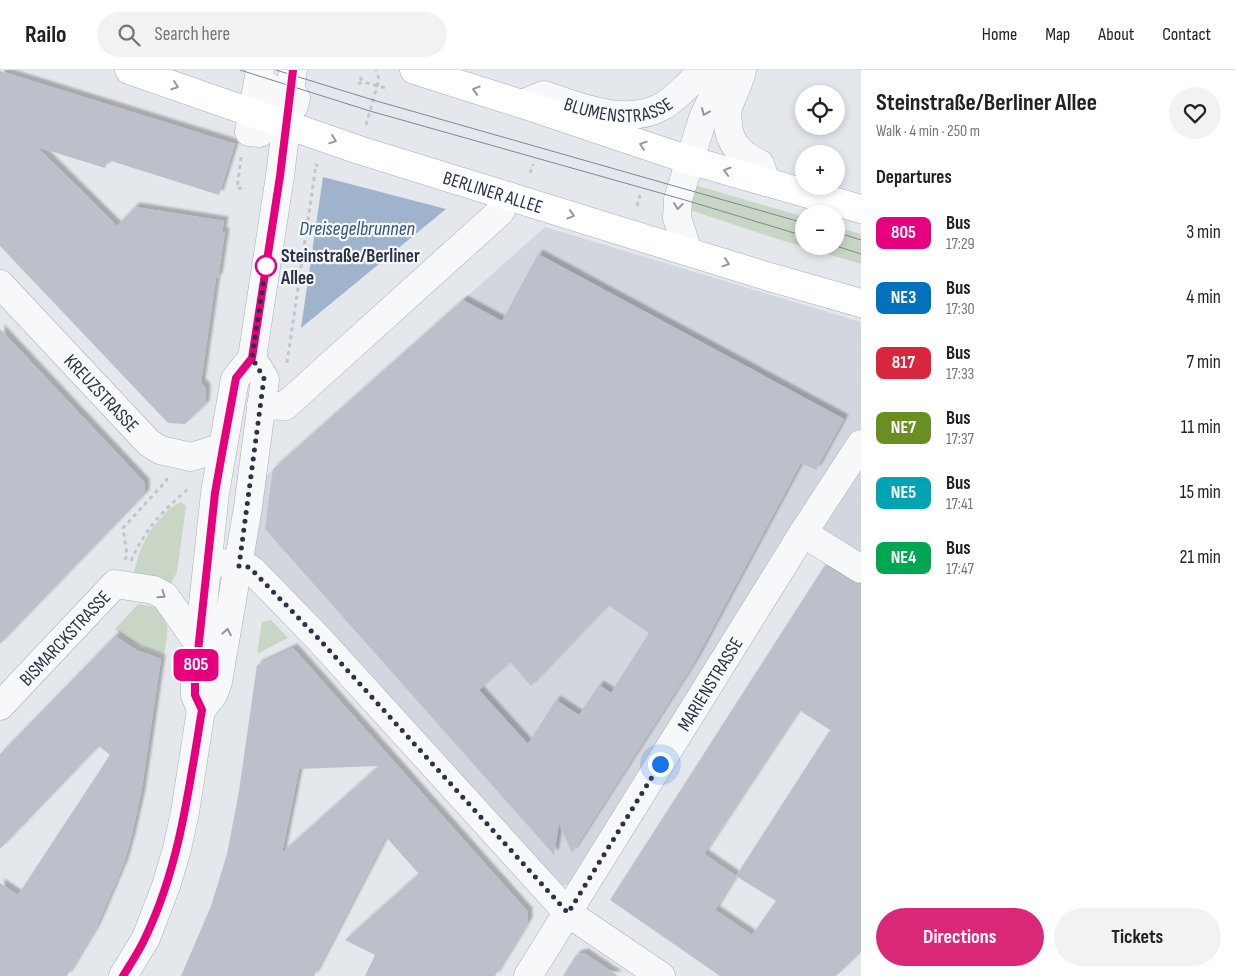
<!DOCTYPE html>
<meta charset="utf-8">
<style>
:root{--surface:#fff;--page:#f2f2f2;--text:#222;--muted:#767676;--line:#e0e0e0;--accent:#db2777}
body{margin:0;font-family:"Sofia Sans Condensed",sans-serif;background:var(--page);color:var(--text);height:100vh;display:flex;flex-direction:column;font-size:19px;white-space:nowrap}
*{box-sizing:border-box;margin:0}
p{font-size:16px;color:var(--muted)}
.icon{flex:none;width:28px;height:28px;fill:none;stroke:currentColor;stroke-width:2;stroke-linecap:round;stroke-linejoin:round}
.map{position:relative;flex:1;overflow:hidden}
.panel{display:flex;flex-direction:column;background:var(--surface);width:375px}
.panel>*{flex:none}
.badge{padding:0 10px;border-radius:8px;font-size:18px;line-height:32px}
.fabs{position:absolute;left:795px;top:15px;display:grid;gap:10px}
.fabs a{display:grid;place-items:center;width:50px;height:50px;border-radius:50%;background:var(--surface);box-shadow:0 2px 8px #0003;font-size:25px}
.you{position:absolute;width:25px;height:25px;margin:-12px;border:4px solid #fff;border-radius:50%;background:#1a73e8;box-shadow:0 0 0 8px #1a73e833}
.map>.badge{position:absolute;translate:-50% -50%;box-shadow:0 0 0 2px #fff}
h2{padding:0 15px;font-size:19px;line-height:45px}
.round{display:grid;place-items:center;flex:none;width:52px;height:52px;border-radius:26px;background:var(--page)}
.overview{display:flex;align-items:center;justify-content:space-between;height:85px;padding:0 15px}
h1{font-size:24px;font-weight:700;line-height:38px}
.action{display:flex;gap:10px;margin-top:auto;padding:10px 15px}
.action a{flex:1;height:58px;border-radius:30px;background:var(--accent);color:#fff;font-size:20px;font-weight:700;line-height:58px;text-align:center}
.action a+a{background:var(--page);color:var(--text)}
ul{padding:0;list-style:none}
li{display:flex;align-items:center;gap:15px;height:65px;padding:0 15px}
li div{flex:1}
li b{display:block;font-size:19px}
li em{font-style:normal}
li .badge{min-width:55px;font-weight:700;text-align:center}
header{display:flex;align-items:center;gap:30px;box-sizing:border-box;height:70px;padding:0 25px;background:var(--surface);border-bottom:1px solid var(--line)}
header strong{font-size:24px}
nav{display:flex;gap:28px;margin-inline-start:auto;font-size:18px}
.search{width:350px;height:45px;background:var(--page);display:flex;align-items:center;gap:12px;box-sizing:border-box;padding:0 18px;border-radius:28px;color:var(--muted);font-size:19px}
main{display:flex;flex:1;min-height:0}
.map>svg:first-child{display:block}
</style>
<header>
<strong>Railo</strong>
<div class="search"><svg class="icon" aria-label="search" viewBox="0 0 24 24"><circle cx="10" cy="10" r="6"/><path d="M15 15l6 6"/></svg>Search here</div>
<nav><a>Home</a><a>Map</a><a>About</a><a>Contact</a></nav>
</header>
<main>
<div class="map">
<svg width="861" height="906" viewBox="0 0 861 906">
<defs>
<filter id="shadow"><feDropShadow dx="4.5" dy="-4.5" stdDeviation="1" flood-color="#0004"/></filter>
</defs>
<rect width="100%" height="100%" fill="#e4e7ec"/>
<!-- built -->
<path fill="#d2d6de" d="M545 157 861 252V358L584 812 551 817 236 470 240 429Z
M861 389V501L806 469Z"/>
<!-- green -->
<path fill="#c9d6c5" d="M695 115 804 147V176H836V157L861 164V194L784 171 687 139Z
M181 432 186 436 177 502 167 521 133 508C138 484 144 465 162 447 168 440 172 436 181 432Z
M138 534C143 535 149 535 154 537 173 544 167 569 164 584 145 579 130 573 115 559Z
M271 550 288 568 257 584 262 552Z"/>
<!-- water -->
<path fill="#9fb4cc" d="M323 107 446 139 301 258Z"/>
<!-- building -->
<path fill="#bbc0ca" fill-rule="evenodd" filter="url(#shadow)" d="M0 1 235 74 219 125 108 90 105 98 37 77 117 156 135 137 224 151 222 162H225L218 208H216L201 313 206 318 205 335 185 354 168 353 0 176Z
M538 184 844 349 816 400 801 393 694 593 572 783 559 754 554 785 265 459 273 399 463 230 502 251ZM608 535 649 563 611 623 599 615 579 645 556 630 528 674 479 620 510 592 531 616Z
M0 259 145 413V424L0 574Z
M825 495 853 512 861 515V882L836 906H720L610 830ZM799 640 830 660 736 806 704 784ZM736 806 776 831 752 865 715 840Z
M115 566 136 580 161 589 141 724 131 768 124 793 96 858 67 906H0V813L18 825 110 685 99 676 0 779V684Z
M293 578 528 842V852L495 906H365L375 885 345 870 419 804 386 767 314 906H181L211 836 227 784 239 721 257 595ZM379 696 282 783 299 699Z
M584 883 618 906H563L576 885Z"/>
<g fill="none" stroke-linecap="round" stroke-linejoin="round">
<defs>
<g id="minor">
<path d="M260 0 249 62 260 63 267 17H269L267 30 294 36 296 28 292 27"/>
<path d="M742 0C739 15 731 27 727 41 727 45 727 49 728 53 729 75 742 85 760 94L766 112"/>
<path id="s1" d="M522 34 544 25C579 37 627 57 663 36 676 29 692 10 704 0"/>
<path d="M688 181 677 148 678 129 703 48 719 14 729 0"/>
<path id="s2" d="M0 214 149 373 160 380 191 387 223 377"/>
<path d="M261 335 285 336 500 142 509 126"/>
<path d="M803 463 861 499"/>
<path d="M223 493 247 497 254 502 319 569 568 843 661 906"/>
<path id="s3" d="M0 636 115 514 154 520 165 526 198 573"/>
<path d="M201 640 195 625V609L215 423 223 377 235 309 252 288 280 106 293 0"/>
<path d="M123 906 146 868 166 816 177 779 185 742 201 640 213 625 218 612 248 437 265 309 252 288"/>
<path id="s4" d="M528 906 803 463 861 374"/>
</g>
<g id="major">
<path id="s5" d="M129 0 359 80 766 206 861 233"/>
<path d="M414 0 522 34 689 90 861 139"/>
</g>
</defs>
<!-- minor casing -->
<use href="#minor" stroke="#a9aeb7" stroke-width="29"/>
<!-- major casing -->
<use href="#major" stroke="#a3abb8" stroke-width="29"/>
<!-- path -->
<path stroke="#c2c5cb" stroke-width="3" stroke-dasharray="4 4" stroke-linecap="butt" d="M360 7 363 12
M358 14 363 12 386 18
M366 55 379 9 376 0
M241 87 237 118 246 119
M530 103 533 94
M637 136 640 125
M287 293 316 95 318 96
M125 490 127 485 123 458 166 411 167 408
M131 491C147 456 161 443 189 418"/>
<!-- minor -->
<use href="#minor" stroke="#f7f8fa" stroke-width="28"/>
<!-- major -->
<use href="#major" stroke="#fff" stroke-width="28"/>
<!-- tram -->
<path stroke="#7d8696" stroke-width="1" d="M240 0 370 41 685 130 804 166
M276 0 373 30 804 153
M836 162 861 170
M836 176 861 184"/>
</g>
<!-- one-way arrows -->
<defs><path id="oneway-chevron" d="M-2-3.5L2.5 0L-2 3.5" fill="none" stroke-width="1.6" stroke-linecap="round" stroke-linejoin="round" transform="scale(1.25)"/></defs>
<g stroke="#959aa2">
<use href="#oneway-chevron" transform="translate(175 16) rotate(19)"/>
<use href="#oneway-chevron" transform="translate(476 20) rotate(-163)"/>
<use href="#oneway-chevron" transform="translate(333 70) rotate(19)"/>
<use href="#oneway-chevron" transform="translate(643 75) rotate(-161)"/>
<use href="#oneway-chevron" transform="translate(727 101) rotate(-164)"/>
<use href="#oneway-chevron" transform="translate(571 145) rotate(17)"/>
<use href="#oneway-chevron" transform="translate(726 193) rotate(18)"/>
</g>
<g stroke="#9196a0">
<use href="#oneway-chevron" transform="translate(705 42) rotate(113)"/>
<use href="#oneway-chevron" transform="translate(678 136) rotate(97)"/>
<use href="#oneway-chevron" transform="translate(162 525) rotate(35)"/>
<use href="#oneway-chevron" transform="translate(227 562) rotate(-80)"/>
</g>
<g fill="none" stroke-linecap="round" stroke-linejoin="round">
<defs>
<path id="line" d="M123 906C131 893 140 880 146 866 180 795 189 717 202 640L195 625V609L215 423 223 378 236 308 252 288 280 106 293 0"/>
</defs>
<!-- line casing -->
<use href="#line" stroke="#fff" stroke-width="11"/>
<!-- line -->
<use href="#line" stroke="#e6007e" stroke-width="8"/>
<!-- walk -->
<path stroke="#2b3445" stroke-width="5" stroke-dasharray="0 9" d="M266 196 252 288 264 308 239 496 248 497 254 502 319 569 568 843 660 694"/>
</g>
<!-- markers -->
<circle fill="#fff" stroke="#e6007e" stroke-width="2.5" cx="266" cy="196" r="10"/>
<g text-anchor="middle" stroke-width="4.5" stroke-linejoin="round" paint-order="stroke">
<!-- street labels -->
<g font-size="19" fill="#2b3445" stroke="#f4f6f9">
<text dy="7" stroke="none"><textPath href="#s1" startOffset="101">BLUMENSTRASSE</textPath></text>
<text dy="7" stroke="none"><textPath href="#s5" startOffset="384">BERLINER ALLEE</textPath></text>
<text dy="7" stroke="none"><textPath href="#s2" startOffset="149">KREUZSTRASSE</textPath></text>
<text dy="7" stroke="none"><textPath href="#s3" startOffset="94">BISMARCKSTRASSE</textPath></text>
<text dy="7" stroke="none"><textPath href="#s4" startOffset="344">MARIENSTRASSE</textPath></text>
</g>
<!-- stop labels -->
<g font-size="19" font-weight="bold" fill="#2b3445" stroke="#f4f6f9" text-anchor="start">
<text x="281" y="192">Steinstraße/Berliner<tspan x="281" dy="22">Allee</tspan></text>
</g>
<!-- water labels -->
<g font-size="20" font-style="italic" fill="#34527a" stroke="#f4f6f9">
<text x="357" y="165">Dreisegelbrunnen</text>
</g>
</g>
</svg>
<div class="fabs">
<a><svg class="icon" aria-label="locate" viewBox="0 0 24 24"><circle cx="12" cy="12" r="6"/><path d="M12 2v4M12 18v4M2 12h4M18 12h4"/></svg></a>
<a>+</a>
<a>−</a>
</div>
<div class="you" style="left:660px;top:694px"></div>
<b class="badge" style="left:196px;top:595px;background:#e6007e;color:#fff">805</b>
</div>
<section class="panel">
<div class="overview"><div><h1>Steinstraße/Berliner Allee</h1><p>Walk · 4 min · 250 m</p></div><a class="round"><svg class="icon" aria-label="heart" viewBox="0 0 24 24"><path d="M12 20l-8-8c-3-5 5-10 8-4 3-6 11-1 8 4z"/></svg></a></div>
<h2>Departures</h2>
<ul>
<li><span class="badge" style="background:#e6007e;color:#fff">805</span><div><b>Bus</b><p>17:29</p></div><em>3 min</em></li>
<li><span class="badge" style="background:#0072bc;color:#fff">NE3</span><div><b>Bus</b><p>17:30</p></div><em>4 min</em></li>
<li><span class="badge" style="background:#d7263d;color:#fff">817</span><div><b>Bus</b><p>17:33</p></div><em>7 min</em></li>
<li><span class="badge" style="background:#6b8e23;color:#fff">NE7</span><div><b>Bus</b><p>17:37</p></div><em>11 min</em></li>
<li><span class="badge" style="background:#00a3b4;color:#fff">NE5</span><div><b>Bus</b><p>17:41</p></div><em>15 min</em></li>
<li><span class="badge" style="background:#00a651;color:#fff">NE4</span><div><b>Bus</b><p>17:47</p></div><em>21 min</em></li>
</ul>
<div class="action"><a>Directions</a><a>Tickets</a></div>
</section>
</main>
